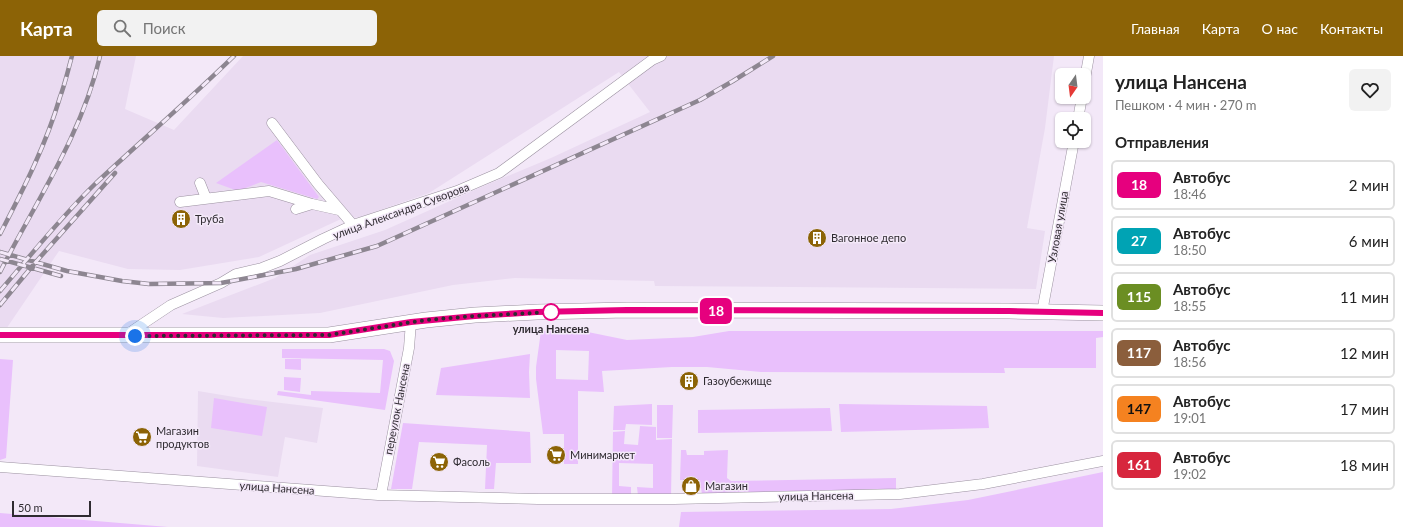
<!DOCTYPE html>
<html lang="ru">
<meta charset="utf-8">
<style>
:root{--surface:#fff;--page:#f2f2f2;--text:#222;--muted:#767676;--line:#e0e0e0;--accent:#8c6306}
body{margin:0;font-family:Lato,sans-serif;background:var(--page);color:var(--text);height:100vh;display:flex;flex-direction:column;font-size:15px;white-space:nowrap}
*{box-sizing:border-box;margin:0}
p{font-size:13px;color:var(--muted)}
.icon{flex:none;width:22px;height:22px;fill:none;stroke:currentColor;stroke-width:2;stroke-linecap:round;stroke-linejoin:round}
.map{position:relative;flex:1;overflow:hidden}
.drawer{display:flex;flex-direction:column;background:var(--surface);width:300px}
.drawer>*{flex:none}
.badge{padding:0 8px;border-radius:6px;font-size:14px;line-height:26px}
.needle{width:26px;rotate:194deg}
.fabs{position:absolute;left:1055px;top:12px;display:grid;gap:8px}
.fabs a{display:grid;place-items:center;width:36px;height:36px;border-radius:6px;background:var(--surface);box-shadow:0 1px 3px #0004;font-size:20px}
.scale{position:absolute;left:12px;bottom:10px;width:79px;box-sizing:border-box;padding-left:4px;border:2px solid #2f2b31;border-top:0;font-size:11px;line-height:14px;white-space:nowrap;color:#2f2b31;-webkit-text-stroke:3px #f3e8f8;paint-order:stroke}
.you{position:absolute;width:20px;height:20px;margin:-10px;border:3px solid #fff;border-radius:50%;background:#1a73e8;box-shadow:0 0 0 6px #1a73e833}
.map>.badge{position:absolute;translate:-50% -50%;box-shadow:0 0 0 2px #fff}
h2{padding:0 12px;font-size:15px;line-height:36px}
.round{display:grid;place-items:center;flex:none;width:42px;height:42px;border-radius:6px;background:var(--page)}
.summary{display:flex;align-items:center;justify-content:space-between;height:68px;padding:0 12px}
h1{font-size:19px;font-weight:700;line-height:30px}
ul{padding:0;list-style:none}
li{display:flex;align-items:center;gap:12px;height:50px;margin:0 8px 6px;padding:0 4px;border:2px solid var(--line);border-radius:6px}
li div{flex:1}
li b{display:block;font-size:15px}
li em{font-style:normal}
li .badge{min-width:44px;font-weight:700;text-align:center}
header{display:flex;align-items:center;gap:24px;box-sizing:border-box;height:56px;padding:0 20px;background:var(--accent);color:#fff}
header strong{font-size:19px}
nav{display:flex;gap:22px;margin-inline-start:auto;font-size:14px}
.search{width:280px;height:36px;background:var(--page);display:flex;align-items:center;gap:10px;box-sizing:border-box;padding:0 14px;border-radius:6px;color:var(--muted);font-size:15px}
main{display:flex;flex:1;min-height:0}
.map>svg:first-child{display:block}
</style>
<header>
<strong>Карта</strong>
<div class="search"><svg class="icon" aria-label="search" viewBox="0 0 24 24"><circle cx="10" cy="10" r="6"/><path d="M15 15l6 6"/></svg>Поиск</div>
<nav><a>Главная</a><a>Карта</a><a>О нас</a><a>Контакты</a></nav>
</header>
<main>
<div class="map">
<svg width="1103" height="471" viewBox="0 0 1103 471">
<rect width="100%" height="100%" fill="#f3e8f8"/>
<!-- built -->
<path fill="#eadbf1" d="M0 0H136L125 53 174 74 243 0H1054L1045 72 1027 172 1045 175 1036 233 655 230 654 225 515 222 453 229 320 257 223 262 182 258 275 222 310 199 385 174 479 132 551 102 650 56 619 16 429 137 360 161 341 163 259 201 180 214 128 213 59 195 0 282Z
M198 335 240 342 323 352 317 387 285 381 278 421 197 410Z"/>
<!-- green -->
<path fill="#e9c0fc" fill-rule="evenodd" d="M277 84 319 141 317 143 261 126 238 135 216 127Z
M578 274 627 284 693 281 729 275H1103V281L1096 282V312H1004L1005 317 761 316 707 311H672L602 315 604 336 578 335V408H564V378H543L536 323V311L541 275ZM556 294 589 295 588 324 556 323Z
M282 293H384L390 295 394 305 385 354 277 339 278 335 311 339V335L380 337 383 304 282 302Z
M530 298 529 316 530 342 436 339 441 312Z
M0 303 13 304 6 402 0 404Z
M285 303H301V314L285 313Z
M284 321 301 322 300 336 284 334Z
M214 342 267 351 262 380 211 372Z
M652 348V369L626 368 625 374H613L614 350Z
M839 348 987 350 989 372 841 376Z
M657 349H673L672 382H657Z
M830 352 832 375 698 377V354Z
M403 367 530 376 531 407H496L494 433H485L487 389 419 386 412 433H391Z
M640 370 656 371V384L672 383 671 441 638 440 637 431 653 432V408L619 407V430L631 431V440L612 441 613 376 625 375 624 388 638 389Z
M681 394H686L687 399H704V395L728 394 727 422 731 425 896 422V435L702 439 700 424H680Z
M1103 416V471H679L681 456 891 453 968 444Z
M0 457 168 471H0Z"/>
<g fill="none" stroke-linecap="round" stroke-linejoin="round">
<defs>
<path id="minor" d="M1084 28 1089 0
M1078 63 1082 41
M272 67 318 128 353 169
M200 127 206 142
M180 146 269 135 312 148 339 154
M296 153 312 148
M1042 256 1074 85
M126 279 171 249 221 227 236 218 262 212 280 205 323 183 353 169 457 135 499 117 652 4 661 0
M0 411 378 439 538 443H674L900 438 983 428 1103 405
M381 439 409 292 411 266"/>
<path id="primary" d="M0 279H329L426 264 475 259 537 256 627 254 1009 255 1103 257"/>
</defs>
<!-- minor casing -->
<use href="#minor" stroke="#9b91a0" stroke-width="11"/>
<!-- primary casing -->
<use href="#primary" stroke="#9b91a0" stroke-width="16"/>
<!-- minor -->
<use href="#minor" stroke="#fff" stroke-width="10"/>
<!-- primary -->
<use href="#primary" stroke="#fff" stroke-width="15"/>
<defs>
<path id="rail" d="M0 178C23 134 46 89 60 41 65 28 68 14 72 0
M0 196 67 215 122 225 149 228 221 227 296 213 377 190 700 44 733 25 773 0
M0 203 61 220
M0 216C36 145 82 79 100 0
M0 235C31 199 61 161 95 128 141 85 189 44 234 0
M0 249 34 208 115 117"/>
</defs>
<!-- rail casing -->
<use href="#rail" stroke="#8d8691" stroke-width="4.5"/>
<!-- rail -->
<use href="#rail" stroke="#f3e8f8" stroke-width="3" stroke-dasharray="9" stroke-linecap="butt"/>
</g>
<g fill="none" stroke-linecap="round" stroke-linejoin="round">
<defs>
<path id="line" d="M0 279H329L411 266 475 260 537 256 627 254 1009 255 1103 257"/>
</defs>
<!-- line casing -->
<use href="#line" stroke="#fff" stroke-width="9"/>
<!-- line -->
<use href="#line" stroke="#e6007e" stroke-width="6"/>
<!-- walk -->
<path stroke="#2f2b31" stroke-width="4" stroke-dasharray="0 7.2" d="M135 280 329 279 426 264 475 260 552 256H551"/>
</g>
<!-- icons -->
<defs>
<symbol id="building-disc" viewBox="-11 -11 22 22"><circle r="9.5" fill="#8c6306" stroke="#f3e8f8"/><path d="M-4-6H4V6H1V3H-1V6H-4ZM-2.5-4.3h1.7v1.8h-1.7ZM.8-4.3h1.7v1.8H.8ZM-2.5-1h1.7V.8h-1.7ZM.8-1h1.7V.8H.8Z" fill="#fff"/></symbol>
<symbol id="supermarket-disc" viewBox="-11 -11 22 22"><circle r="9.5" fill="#8c6306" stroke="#f3e8f8"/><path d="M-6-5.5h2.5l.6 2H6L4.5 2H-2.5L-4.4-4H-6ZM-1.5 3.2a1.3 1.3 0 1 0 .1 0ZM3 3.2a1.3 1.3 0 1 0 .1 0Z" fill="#fff"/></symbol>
<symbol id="shop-disc" viewBox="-11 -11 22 22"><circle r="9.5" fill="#8c6306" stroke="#f3e8f8"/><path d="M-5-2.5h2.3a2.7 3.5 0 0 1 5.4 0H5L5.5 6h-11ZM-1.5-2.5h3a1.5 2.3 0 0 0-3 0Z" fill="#fff"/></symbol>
</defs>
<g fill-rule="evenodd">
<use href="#building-disc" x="170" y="152" width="22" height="22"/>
<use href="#building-disc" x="806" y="171" width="22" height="22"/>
<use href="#building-disc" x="678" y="314" width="22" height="22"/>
<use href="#supermarket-disc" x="131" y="370" width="22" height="22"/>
<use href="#supermarket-disc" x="545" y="388" width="22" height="22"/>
<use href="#supermarket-disc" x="428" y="395" width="22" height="22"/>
<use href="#shop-disc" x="680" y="419" width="22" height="22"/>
</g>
<!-- markers -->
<circle fill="#fff" stroke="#e6007e" stroke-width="2" cx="551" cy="256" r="8"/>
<g text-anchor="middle" stroke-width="3" stroke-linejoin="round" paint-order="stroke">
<!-- street labels -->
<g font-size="11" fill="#2f2b31" stroke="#f3e8f8">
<text transform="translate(401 155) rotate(-20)" y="4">улица Александра Суворова</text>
<text transform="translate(1058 171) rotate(-80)" y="4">Узловая улица</text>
<text transform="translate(397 353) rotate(-79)" y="4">переулок Нансена</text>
<text transform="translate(277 432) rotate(4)" y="4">улица Нансена</text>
<text transform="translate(816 440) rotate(-1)" y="4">улица Нансена</text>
</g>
<!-- poi labels -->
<g font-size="11" fill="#2f2b31" stroke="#f3e8f8" text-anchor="start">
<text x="195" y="167">Труба</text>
<text x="831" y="186">Вагонное депо</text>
<text x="703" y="329">Газоубежище</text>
<text x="156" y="379">Магазин<tspan x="156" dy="13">продуктов</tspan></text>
<text x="570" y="403">Минимаркет</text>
<text x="453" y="410">Фасоль</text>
<text x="705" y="434">Магазин</text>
</g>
<!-- stop labels -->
<g font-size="11" font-weight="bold" fill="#2f2b31" stroke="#f3e8f8">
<text x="551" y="277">улица Нансена</text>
</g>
</g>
</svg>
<div class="fabs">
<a><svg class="needle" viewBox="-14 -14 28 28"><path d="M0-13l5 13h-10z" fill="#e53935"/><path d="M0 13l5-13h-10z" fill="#767676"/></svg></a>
<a><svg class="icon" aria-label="locate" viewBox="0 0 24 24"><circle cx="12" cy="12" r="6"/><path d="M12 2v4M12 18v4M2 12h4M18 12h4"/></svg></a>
</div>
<div class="scale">50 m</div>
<div class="you" style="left:135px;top:280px"></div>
<b class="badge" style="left:716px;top:255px;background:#e6007e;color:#fff">18</b>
</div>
<section class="drawer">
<div class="summary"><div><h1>улица Нансена</h1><p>Пешком · 4 мин · 270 m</p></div><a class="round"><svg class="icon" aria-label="heart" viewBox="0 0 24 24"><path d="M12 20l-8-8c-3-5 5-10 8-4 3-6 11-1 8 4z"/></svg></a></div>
<h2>Отправления</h2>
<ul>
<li><span class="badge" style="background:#e6007e;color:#fff">18</span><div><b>Автобус</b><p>18:46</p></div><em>2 мин</em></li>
<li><span class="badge" style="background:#00a3b4;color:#fff">27</span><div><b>Автобус</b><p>18:50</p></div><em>6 мин</em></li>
<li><span class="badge" style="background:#6b8e23;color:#fff">115</span><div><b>Автобус</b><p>18:55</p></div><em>11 мин</em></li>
<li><span class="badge" style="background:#8b5e3c;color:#fff">117</span><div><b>Автобус</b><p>18:56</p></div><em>12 мин</em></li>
<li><span class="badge" style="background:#f58220;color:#111">147</span><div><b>Автобус</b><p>19:01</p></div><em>17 мин</em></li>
<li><span class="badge" style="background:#d7263d;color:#fff">161</span><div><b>Автобус</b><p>19:02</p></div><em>18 мин</em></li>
</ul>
</section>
</main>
